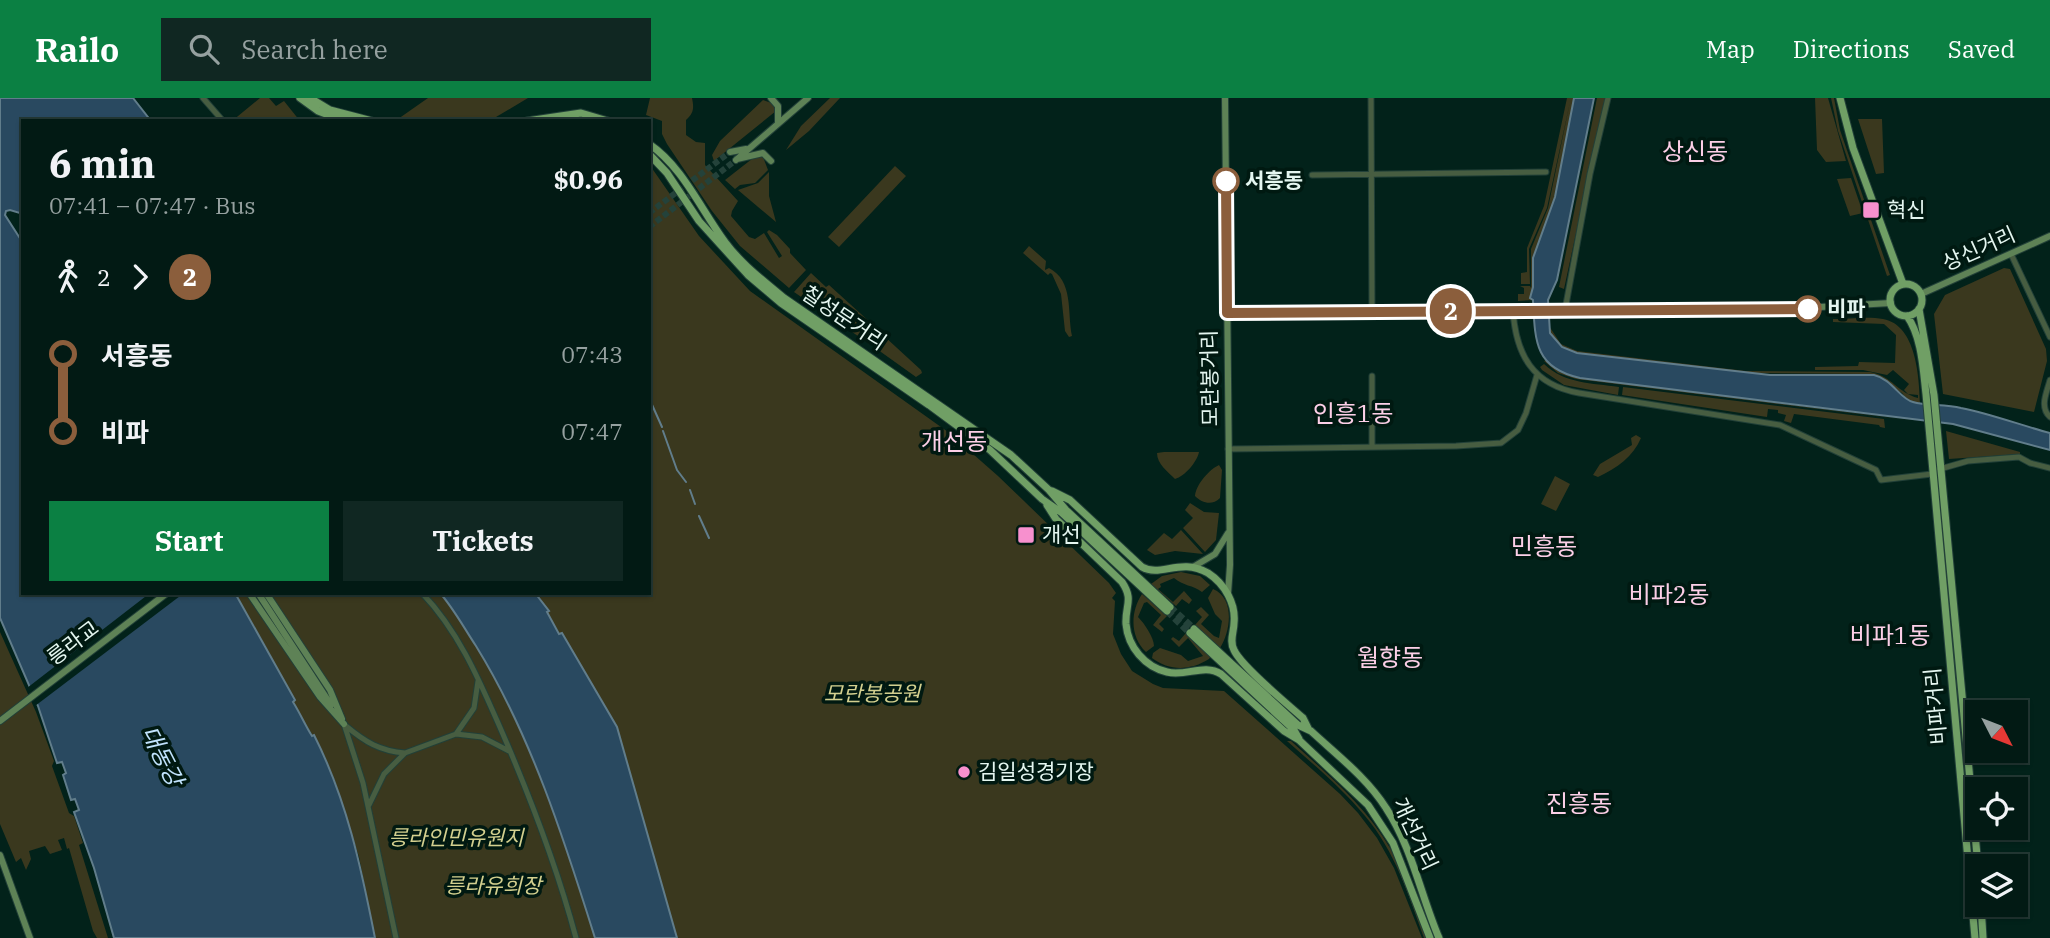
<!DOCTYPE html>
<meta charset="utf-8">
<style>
:root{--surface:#021a14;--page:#102722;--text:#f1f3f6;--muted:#96a1a0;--line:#233834;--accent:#0b8043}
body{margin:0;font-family:"IBM Plex Serif","Noto Sans KR",serif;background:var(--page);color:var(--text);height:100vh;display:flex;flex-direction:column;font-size:26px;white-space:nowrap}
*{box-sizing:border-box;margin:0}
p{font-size:23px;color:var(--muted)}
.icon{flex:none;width:38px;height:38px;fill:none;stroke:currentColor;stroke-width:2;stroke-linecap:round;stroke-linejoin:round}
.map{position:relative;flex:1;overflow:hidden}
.side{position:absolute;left:21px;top:21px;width:630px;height:476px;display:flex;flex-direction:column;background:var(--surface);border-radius:0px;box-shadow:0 2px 5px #0004,0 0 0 2px var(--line)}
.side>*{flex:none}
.badge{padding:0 14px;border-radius:23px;font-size:24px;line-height:46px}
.needle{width:46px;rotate:132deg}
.buttons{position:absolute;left:1965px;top:602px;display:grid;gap:14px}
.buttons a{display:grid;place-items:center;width:63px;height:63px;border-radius:0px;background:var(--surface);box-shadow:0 2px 5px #0004,0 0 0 2px var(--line);font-size:35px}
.map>.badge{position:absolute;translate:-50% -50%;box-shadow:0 0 0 4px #fff}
.legs{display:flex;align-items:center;gap:10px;height:77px;padding:0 28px;font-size:23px}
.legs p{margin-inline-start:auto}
.summary{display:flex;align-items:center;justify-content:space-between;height:119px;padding:0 28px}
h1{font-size:38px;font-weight:800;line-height:52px}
.primary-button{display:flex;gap:14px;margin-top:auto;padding:14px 28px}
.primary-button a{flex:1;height:80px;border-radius:0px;background:var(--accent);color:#fff;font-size:28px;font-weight:800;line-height:80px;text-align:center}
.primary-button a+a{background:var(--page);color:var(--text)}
ul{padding:0 28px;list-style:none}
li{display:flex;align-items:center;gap:24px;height:77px;font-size:26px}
li i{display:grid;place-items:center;width:10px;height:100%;margin:0 9px;background:currentColor}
li i::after{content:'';width:18px;height:18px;margin:-9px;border:5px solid;border-radius:50%;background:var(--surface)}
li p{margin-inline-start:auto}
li:first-child i{background:linear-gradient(#0000 50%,currentColor 0)}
li:last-child i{background:linear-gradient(currentColor 50%,#0000 0)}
header{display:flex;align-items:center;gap:42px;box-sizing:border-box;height:98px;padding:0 35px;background:var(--accent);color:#fff}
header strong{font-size:33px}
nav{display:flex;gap:38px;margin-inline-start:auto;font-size:24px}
.search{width:490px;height:63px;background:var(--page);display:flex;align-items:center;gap:18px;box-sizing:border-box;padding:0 24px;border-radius:0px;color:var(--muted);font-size:26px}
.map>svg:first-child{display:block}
</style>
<header>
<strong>Railo</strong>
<div class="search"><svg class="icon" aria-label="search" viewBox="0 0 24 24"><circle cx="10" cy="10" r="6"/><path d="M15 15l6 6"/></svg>Search here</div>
<nav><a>Map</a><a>Directions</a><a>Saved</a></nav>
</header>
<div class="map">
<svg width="2050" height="840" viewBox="0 0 2050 840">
<rect width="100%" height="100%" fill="#02221a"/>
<!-- green -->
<path fill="#3a381e" d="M260 0H269L276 8 284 3 300 23H232Z
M428 0H528L496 19 474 23 398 21Z
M650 0H692C694 10 694 15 686 22V37L696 44 705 45V67L738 103 732 113 731 118 749 139 755 141 764 135 779 160 782 158 767 134 769 132 777 137 790 151V155L806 172 789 190 740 148 712 113 667 46 662 36V23L646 17Z
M830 0H840L809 33 786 52 801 28Z
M1567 0H1574L1555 99 1533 160V189L1530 200 1533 202 1518 203V196H1524V190L1520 188H1530L1531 190V151L1548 110 1570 4 1547 110 1529 151 1530 186H1521V175L1527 174V150L1544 108Z
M1597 0H1605L1564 191 1559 189Z
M1815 0H1828L1846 63 1826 64 1817 52Z
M1831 0H1834L1840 32 1890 177 1887 178 1838 33Z
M763 2 774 6 776 13 714 63 712 57 720 43Z
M1858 21H1882L1884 75 1876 76Z
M757 57 763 59 768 72 755 85 740 87 735 91 725 82Z
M649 66 699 138 750 193 948 334 998 378 1109 485 1116 495 1112 500 1115 503 1113 536 1121 556 1132 573 1153 586 1163 590 1224 593 1340 696 1358 715 1377 740 1394 770 1422 840H677L617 629 562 536H560L547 514 548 512 535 495H649Z
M895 68 906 78 839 149 828 139Z
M769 74V98L776 124 738 92 758 85Z
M1851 80 1863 115 1850 118 1837 81Z
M1029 148 1046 163 1045 172 1049 170C1074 183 1067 214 1072 238L1069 239 1065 233 1061 196 1052 176 1050 175 1048 177 1023 155Z
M2004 170 2010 171 2046 251 2047 263 2034 314 1943 296 1934 216 1945 197Z
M811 175 826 189 829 187 882 235 871 247 794 194Z
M1833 221C1849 221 1868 218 1883 221 1917 227 1919 281 1920 305L1907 302 1902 295 1864 276 1744 275 1577 255C1562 251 1552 243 1549 228L1561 246 1577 253 1746 273 1870 274C1892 278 1898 295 1918 300V297L1908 296 1904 292 1909 286 1893 272 1887 277 1863 272H1815V269L1858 268 1859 264 1895 265 1896 237 1884 226 1833 224Z
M884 238 921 272 922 275 916 279 874 249Z
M1546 262 1560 274 1580 280 1916 323 1576 281 1558 275 1544 263Z
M1544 266C1565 286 1592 285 1619 289L1618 297 1564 287 1542 272 1540 269Z
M1623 289 1884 321 1885 330 1880 329 1879 327 1794 316 1791 325 1784 323 1786 317 1778 315V312L1768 311 1767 319 1622 297Z
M1946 333 2020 354V356L1949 361Z
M1636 337 1641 340C1633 359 1617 370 1598 379L1593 377 1600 366 1632 347 1631 340Z
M1164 354H1199C1197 364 1185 378 1175 381 1168 374 1157 366 1157 355Z
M1219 367 1222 372 1220 400C1212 408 1202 405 1195 398 1196 386 1210 371 1219 367Z
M1555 378 1570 386 1556 413 1541 406Z
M1190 405 1204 414 1219 415 1216 442 1205 454 1183 430 1193 420 1185 412Z
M1181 432 1203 456 1175 453 1155 457 1147 452 1164 435 1172 441Z
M1181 474 1200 478 1210 487 1202 494C1193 487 1183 488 1174 480L1160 486 1161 489 1158 491 1173 504 1184 493 1192 502 1189 506 1182 501 1176 508 1151 486 1162 478Z
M1213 491C1235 500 1231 533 1220 550L1195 527 1202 519 1196 513 1201 509 1209 517 1201 526 1214 538 1219 540 1222 523 1215 516 1208 500Z
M235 495H440C454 512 464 530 476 548 530 638 564 740 595 840H375L359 759 335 683 323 654 292 604 269 554Z
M1142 496 1167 518 1159 526 1164 531 1162 534 1153 527 1161 517 1147 504 1144 505 1138 519C1145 526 1154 540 1154 548L1146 554C1130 539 1130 514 1142 496Z
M0 534 36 614 54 663 52 668 69 715 74 718 83 745 79 747 108 840H97L93 833 69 750 67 751 64 740 58 742 62 752 50 756 45 748 29 753 31 761 26 772 21 760 16 764 0 726Z
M1186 535 1211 558 1209 561C1190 573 1169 573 1152 560L1153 555 1160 550 1181 557 1188 563 1203 558 1188 540 1179 549 1171 541 1173 539 1179 543Z
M1287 643H1291C1327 676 1365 707 1390 750 1406 778 1416 810 1427 840H1424C1409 798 1395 753 1365 718 1342 690 1314 667 1287 643Z"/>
<!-- water -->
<path fill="#294960" stroke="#617d8b" stroke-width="2" d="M0 0H133L151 23H23V116L10 112 6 113 5 117 23 145V495H235L295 602 293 604C300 615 305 627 312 638L314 637C347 702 361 769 375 840H114L94 770 74 714 79 712 75 701 71 702 63 677 66 675 62 664 57 665 38 608 0 520Z
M1574 0H1594L1557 182 1548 202 1550 235 1562 249 1577 255 1770 277H1874C1892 281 1900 301 1913 304 1926 308 1945 306 1961 310 1991 316 2020 327 2050 335V352L1953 326 1580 280C1535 270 1535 244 1533 202L1530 200 1533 189V160L1555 99Z
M440 495H535L549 513 547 514 559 536 562 535 617 629 677 840H595C564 741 531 637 476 548 464 530 454 511 440 495Z"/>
<!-- pier -->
<path fill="#02221a" d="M150 495H184L35 608 27 590Z"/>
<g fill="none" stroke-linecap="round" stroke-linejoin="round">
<!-- stream -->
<path stroke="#617d8b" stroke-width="2" d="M649 300 662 329
M663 333 677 372 686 384
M690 392 695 406
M699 418 709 440"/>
<!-- secondary-tunnel -->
<path stroke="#24423a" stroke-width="6" stroke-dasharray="6 3" stroke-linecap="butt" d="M649 115 730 54
M649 129 736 62"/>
<!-- primary-tunnel -->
<path stroke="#24423a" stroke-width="7" stroke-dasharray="7 3.5" stroke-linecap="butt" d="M1170 509 1194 531
M1167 513 1190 535"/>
<defs>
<path id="tertiary" d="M203 0 223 23
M1371 0 1372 214
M1312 77 1546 74
M2011 156 2050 239
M1565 212 1590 76 1608 0
M1513 213C1516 257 1533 287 1579 295L1780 327 1876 372 1881 382 1932 376
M1372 278V348
M2050 282C2047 294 2039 309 2050 319
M1228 351 1456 348 1501 345 1518 332 1526 315 1537 277
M1940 371 1968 363 2019 359 2030 365 2050 370
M422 495C460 535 480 584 502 634 531 701 557 769 576 840
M344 626 363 685 396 840
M346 628C365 644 380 653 405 655
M456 636 482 639 509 653
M369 707 384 676 405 655 456 636 474 610 478 583"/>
<path id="secondary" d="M771 0 778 8V25
M1225 0 1230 467 1228 496
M730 54 746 51
M737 61 763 55 771 63
M736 62 808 0
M1921 196 2050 138
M1227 215 1785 211 1891 205
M1193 469 1215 456 1228 435
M249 495 320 599 344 626
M258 495 331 607
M266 495 330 592 342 621
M0 623 167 495
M0 757 30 840"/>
<path id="primary" d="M300 0 318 13 344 23
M310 0 330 12 372 23
M1840 0 1853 50 1903 186
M527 23 581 15 608 23
M570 23H586
M649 46C683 69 701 112 725 144 741 166 764 183 784 200L1011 357 1049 392 1066 412 1170 509
M649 56 667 75 699 123 748 177 781 205 929 307 990 352 1042 401 1062 415 1167 513
M1890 202a16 16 0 1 1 32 0a16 16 0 1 1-32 0Z
M1919 211 1934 297 1978 768
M1907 218C1922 239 1923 271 1926 296L1975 840
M1052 393 1070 402 1142 469C1161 480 1180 459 1208 475 1225 486 1236 506 1234 525 1234 534 1229 543 1234 552 1241 568 1287 606 1303 620L1308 630
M1047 407 1056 421 1122 484C1134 502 1125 507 1126 526 1128 549 1145 569 1167 574 1186 579 1204 565 1221 576L1284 633 1299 642 1368 707 1393 745 1430 840
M1194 531 1298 627 1311 633C1337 657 1367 680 1386 710 1412 749 1421 798 1439 840
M1190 535 1294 632 1299 641
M1981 807 1983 840"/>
</defs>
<!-- tertiary casing -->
<use href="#tertiary" stroke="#224038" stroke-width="7"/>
<!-- secondary casing -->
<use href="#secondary" stroke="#224038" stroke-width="8"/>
<!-- primary casing -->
<use href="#primary" stroke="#224038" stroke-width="9"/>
<!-- tertiary -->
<use href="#tertiary" stroke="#475d41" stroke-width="5"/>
<!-- secondary -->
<use href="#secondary" stroke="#5e8256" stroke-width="6"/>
<!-- primary -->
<use href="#primary" stroke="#709f65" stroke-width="7"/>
</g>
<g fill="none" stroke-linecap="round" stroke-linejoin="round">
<defs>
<path id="line-1" d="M1226 83 1227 215 1808 211"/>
</defs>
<!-- line-1 casing -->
<use href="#line-1" stroke="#fff" stroke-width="16"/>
<!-- line-1 -->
<use href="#line-1" stroke="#8b5e3c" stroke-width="10"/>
</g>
<!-- markers -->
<g fill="#fff" stroke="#8b5e3c" stroke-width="3.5">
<circle cx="1226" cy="83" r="12"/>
<circle cx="1808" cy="211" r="12"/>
</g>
<g fill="#f790ce" stroke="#001911" stroke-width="2.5">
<rect x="1862" y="103" width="18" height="18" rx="3.5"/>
<rect x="1017" y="428" width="18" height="18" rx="3.5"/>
<circle cx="964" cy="674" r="7"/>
</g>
<g text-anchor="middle" stroke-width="7" stroke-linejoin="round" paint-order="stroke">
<!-- stop labels -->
<g font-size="21" font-weight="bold" fill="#e4f6f0" stroke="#001911" text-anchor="start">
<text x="1245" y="90">서흥동</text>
<text x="1827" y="218">비파</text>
</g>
<!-- poi labels -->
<g font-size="21" fill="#e4f6f0" stroke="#001911" text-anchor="start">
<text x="1887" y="119">혁신</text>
<text x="1042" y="444">개선</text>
<text x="978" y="681">김일성경기장</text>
</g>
<!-- street labels -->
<g font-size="21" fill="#e4f6f0" stroke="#001911">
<text transform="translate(1979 151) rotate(-24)" y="7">상신거리</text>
<text transform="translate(844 220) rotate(34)" y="7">칠성문거리</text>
<text transform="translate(1210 280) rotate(-91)" y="7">모란봉거리</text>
<text transform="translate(73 545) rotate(-37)" y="7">릉라교</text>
<text transform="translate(1936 608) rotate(-95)" y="7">비파거리</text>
<text transform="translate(1415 736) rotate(65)" y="7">개선거리</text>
</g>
<!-- park labels -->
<g font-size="21" font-style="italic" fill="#d3d08f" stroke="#001911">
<text x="872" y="603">모란봉공원</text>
<text x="456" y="747">릉라인민유원지</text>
<text x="493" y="795">릉라유희장</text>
</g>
<!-- water labels -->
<g font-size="23" font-style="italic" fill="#c1e3fd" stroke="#001911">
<text transform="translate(162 658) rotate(63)" y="8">대동강</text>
</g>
<!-- quarter labels -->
<g font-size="24" fill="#fccfe7" stroke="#001911">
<text x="1695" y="62">상신동</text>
<text x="1353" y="324">인흥1동</text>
<text x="954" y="352">개선동</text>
<text x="1544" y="457">민흥동</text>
<text x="1669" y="505">비파2동</text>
<text x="1890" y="546">비파1동</text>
<text x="1390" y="568">월향동</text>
<text x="1579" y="714">진흥동</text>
</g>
</g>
</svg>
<div class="buttons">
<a><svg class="needle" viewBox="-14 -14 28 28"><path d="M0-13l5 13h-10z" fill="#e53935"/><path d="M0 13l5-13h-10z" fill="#96a1a0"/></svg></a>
<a><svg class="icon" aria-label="locate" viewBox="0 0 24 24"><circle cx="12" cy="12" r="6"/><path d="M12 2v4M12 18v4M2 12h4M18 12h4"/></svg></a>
<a><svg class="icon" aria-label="layers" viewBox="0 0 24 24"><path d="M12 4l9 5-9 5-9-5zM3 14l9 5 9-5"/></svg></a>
</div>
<b class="badge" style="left:1451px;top:213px;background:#8b5e3c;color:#fff">2</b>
<section class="side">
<div class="summary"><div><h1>6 min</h1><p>07:41 – 07:47 · Bus</p></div><b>$0.96</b></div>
<div class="legs"><svg class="icon" aria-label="walk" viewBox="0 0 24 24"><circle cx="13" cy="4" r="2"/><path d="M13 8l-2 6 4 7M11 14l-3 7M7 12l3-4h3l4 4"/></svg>2<svg class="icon" aria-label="forward" viewBox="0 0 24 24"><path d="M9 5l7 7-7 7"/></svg><b class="badge" style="background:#8b5e3c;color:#fff">2</b></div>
<ul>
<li><i style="color:#8b5e3c"></i><b>서흥동</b><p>07:43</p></li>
<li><i style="color:#8b5e3c"></i><b>비파</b><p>07:47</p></li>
</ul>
<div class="primary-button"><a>Start</a><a>Tickets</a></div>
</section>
</div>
